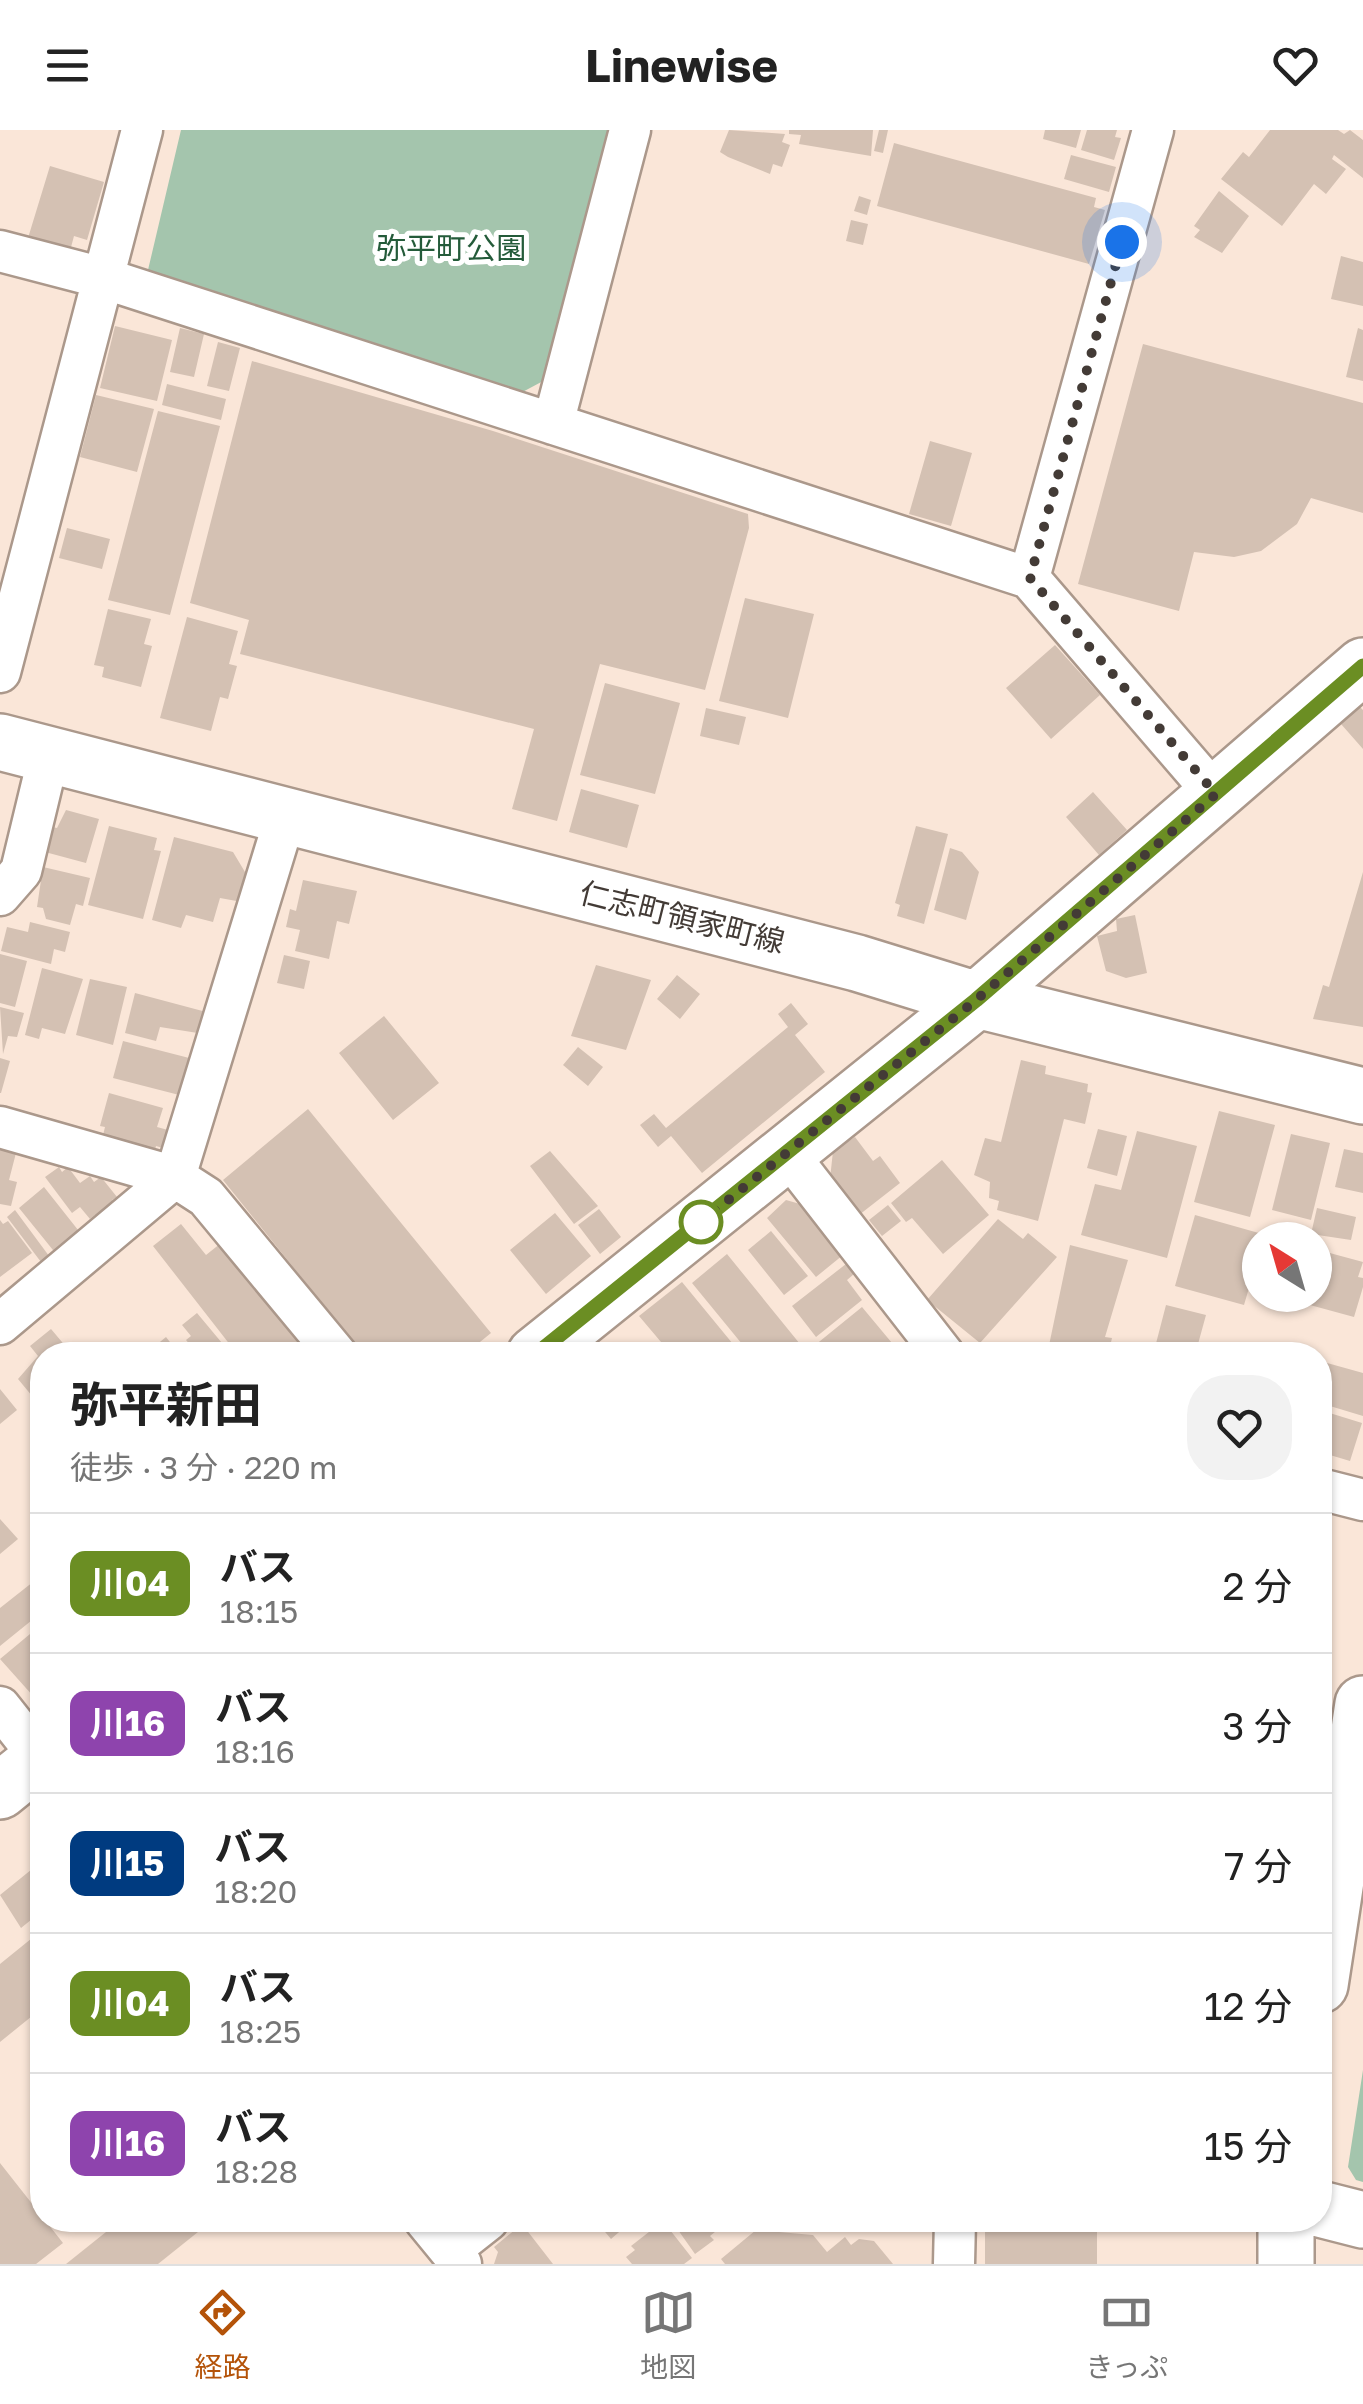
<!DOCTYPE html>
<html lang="ja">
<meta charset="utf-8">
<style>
:root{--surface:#fff;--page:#f2f2f2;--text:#222;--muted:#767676;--line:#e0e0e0;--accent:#b45309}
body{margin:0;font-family:"Golos Text","Noto Sans JP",sans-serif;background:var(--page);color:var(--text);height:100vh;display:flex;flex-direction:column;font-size:38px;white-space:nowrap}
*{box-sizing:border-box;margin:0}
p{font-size:32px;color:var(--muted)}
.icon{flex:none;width:55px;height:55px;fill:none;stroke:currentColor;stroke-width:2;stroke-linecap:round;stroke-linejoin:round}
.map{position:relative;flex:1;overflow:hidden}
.drawer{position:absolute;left:30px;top:1212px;width:1302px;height:890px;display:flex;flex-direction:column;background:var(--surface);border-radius:40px;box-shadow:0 2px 8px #0004}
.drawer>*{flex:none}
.badge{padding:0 20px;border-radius:15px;font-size:35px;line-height:65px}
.needle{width:65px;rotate:323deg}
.fabs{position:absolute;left:1242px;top:1092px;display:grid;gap:20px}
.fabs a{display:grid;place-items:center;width:90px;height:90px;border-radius:50%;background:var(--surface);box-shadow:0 2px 8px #0004;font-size:50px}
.you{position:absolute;width:50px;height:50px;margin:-25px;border:8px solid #fff;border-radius:50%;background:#1a73e8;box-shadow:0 0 0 15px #1a73e833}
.map>.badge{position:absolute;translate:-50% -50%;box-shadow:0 0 0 5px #fff}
.round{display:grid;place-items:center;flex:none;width:105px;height:105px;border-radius:40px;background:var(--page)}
.headline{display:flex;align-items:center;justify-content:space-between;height:170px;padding:0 40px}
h1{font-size:48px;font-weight:700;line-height:75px}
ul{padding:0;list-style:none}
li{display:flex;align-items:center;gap:30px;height:140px;padding:0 40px;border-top:2px solid var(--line)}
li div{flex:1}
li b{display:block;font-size:38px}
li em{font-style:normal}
li .badge{min-width:110px;font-weight:700;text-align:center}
header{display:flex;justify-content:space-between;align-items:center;height:130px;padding:0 40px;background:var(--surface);font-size:45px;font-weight:700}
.menu{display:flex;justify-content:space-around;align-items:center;height:140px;border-top:2px solid var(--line);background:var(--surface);font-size:28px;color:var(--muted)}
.menu a{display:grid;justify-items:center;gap:5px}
.menu .current{color:var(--accent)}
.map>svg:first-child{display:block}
</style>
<header><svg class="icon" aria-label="menu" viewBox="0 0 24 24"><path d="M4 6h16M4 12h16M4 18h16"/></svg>Linewise<svg class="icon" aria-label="heart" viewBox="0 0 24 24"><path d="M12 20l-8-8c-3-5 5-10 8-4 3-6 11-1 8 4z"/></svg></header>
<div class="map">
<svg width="1363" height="2134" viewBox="0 0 1363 2134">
<rect width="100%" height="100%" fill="#fae6d8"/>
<!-- green -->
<path fill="#a4c5ad" d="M181 0H610L545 250 515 266 148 140Z
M1363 1940V2052L1356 2050 1348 2037Z"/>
<!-- building -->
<path fill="#d4c1b3" d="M729 0 785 4 782 12 790 15 782 37 773 34 770 44 728 27 720 22Z
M789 0H873L871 26 799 14 801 5 789 4Z
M879 0H888L883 23 874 21Z
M1045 0H1081L1076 18 1043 9Z
M1087 0H1117L1115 7 1121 8 1114 30 1081 20Z
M1270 0H1338L1344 4 1350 0 1363 10V48L1334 25 1332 29 1346 39 1326 64 1314 54 1282 96 1221 49 1243 22 1249 27Z
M894 13 1096 68 1094 77 1105 80 1089 134 877 76Z
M1071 25 1116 37 1109 62 1064 49Z
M50 36 104 52 87 110 74 106 70 121 28 108Z
M1219 61 1249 86 1222 123 1194 107 1200 100 1194 96Z
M859 66 871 70 867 85 854 81Z
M851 90 868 94 863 115 846 111Z
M1341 126 1363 132V176L1331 169Z
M115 196 172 210 157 271 100 258Z
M180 198 204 204 194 247 170 242Z
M1358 198 1363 200V251L1346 247Z
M218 212 240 218 229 261 207 256Z
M1143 214 1363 273V383L1311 368 1297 394 1261 421 1234 427 1194 422 1179 481 1078 454Z
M252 231 493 301 748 384 749 398 705 560 600 534 557 691 512 679 534 599 240 524 249 490 190 473Z
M167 254 226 269 221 290 162 275Z
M96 265 154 279 137 342 80 327Z
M158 281 220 296 170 485 108 470Z
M930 311 972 323 951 396 909 384Z
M67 398 110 409 102 439 59 428Z
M745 468 814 484 788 588 719 571Z
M108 479 151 489 144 514 152 516 141 557 102 547 104 537 94 535Z
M187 487 238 501 229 534 237 536 228 569 220 567 211 601 160 588Z
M1055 515 1100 565 1051 609 1006 558Z
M605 553 680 573 655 664 580 645Z
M1360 577 1363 580V619L1341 594Z
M706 578 746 587 739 615 700 606Z
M581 659 639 675 627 718 569 702Z
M1093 662 1127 700 1099 725 1066 687Z
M66 680 99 689 86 733 45 722 52 697 57 698Z
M109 696 157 708 154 720 161 721 143 789 88 775Z
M916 696 948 704 924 794 897 786 900 775 895 773Z
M174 707 233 722 248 747 242 772 220 768 213 792 186 785 181 798 152 790Z
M950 718 962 722 979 742 966 790 934 780Z
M43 737 90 748 83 776 76 774 70 795 46 789 43 778 37 777Z
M1363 742V897L1313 889 1323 855 1329 857Z
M303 750 357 761 349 794 337 791 329 829 295 821 300 800 286 797 290 779 296 781Z
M1135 785 1147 843 1126 848 1106 841 1097 806 1117 801 1116 789Z
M30 792 70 802 65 822 54 819 51 834 1 821 7 797 28 802Z
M0 824 27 831 15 877 0 873Z
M284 825 310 831 304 859 277 853Z
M596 835 651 850 626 920 571 906Z
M42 838 83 849 65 904 42 898 39 909 25 905Z
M677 845 700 864 680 889 657 869Z
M90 849 127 857 113 915 76 905Z
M135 863 210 883 204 904 160 897 156 911 125 903Z
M791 873 808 894 795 905 825 942 702 1043 671 1006 658 1017 640 995 654 984 666 998 788 897 778 884Z
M0 877 24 883 17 907 8 906 3 924Z
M384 886 439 953 393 990 339 923Z
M123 911 197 930 187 967 113 948Z
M578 917 603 937 588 956 563 935Z
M0 928 10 931 1 963H0Z
M1021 930 1046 936 1045 944 1088 954 1087 962 1092 963 1085 994 1064 989 1038 1091 997 1080 999 1071 989 1068 990 1052 974 1045 985 1008 1001 1012Z
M109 963 163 978 157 997 168 1000 163 1018 156 1016 155 1020 103 1005 105 997 100 996Z
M308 979 491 1203 464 1225H364L223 1050Z
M1219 981 1275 995 1250 1087 1194 1072Z
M1098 999 1127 1006 1117 1046 1087 1038Z
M1137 1001 1197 1016 1167 1128 1081 1105 1095 1054 1121 1060Z
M1291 1004 1330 1013 1311 1090 1272 1080Z
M855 1007 873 1031 880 1026 900 1053 859 1085 830 1049 833 1021Z
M1344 1019 1363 1023V1063L1335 1057Z
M0 1020 16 1023 9 1050 17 1052 11 1076 0 1074Z
M550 1021 598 1076 574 1094 530 1036Z
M942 1030 989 1085 943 1124 912 1088 906 1092 891 1073Z
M59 1037 62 1042 68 1037 80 1053 90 1046 94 1052 101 1047 117 1067 112 1070 120 1080 102 1094 95 1085 90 1089 80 1077 72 1083 45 1047Z
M44 1057 82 1105 57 1125 19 1078Z
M786 1070 800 1074 843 1125 816 1147 767 1088Z
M888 1075 901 1091 882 1106 869 1090Z
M1317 1078 1356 1087 1351 1110 1311 1104Z
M599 1079 621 1107 600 1124 578 1095Z
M15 1080 52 1130 44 1136 7 1087Z
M555 1083 591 1126 546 1164 510 1120Z
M1195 1085 1280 1109 1260 1110V1161L1249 1158 1244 1175 1175 1156Z
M998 1089 1023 1109 1028 1103 1057 1127 980 1213 927 1170Z
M0 1090 3 1094 8 1091 32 1123 0 1147Z
M181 1094 206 1125 221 1113 311 1225H238L153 1116Z
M771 1101 808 1146 784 1165 748 1120Z
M1070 1115 1128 1130 1105 1207 1112 1208 1108 1225H1047Z
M1315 1119 1363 1132 1358 1147 1363 1148V1157L1354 1187 1277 1166 1315 1165Z
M727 1124 800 1214 786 1225H751L692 1153Z
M846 1134 854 1144 847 1150 862 1170 816 1207 792 1176Z
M682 1152 742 1225H672L639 1186Z
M1166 1175 1206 1185 1195 1225H1153Z
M862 1177 902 1225H814L809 1220Z
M197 1183 232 1225H185L191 1216 186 1210 191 1206 182 1195Z
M51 1199 73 1225H42V1278L18 1249 38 1226 30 1216Z
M166 1207 180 1225H144Z
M1320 1231 1363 1243V1286L1320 1273Z
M0 1259 17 1280 0 1294Z
M1320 1280 1362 1293 1350 1331 1320 1322Z
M0 1389 18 1409 0 1424Z
M38 1448 42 1482 0 1516V1478Z
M42 1494V1576L0 1529Z
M42 1731V1781L21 1798 0 1765Z
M42 1800V1878L0 1912V1834Z
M0 2033 63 2113 36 2134H0Z
M121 2090H213L158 2134H66Z
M595 2090H633L611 2109Z
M671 2090H721L717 2093 721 2097 710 2106 714 2110 695 2124Z
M985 2090H1097V2134H985Z
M663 2091 692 2128 684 2134H632L626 2127 635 2120 631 2116Z
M522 2094 553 2134H494L498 2122 494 2117Z
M756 2100 813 2105 827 2122 845 2107 851 2115 859 2109 874 2111 893 2134H725L721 2129Z"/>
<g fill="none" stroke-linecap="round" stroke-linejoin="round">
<defs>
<path id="street" d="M0 121 103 148 1029 448 1215 664
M553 294 630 0
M1029 448 1153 0
M0 542 142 0
M0 765 21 741 49 625
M0 997 175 1047 206 1067 337 1225
M787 1023 944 1225
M0 1194 175 1047 285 688
M1320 1359 1363 1370
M0 1577 42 1630
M425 2090 461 2134
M450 2120 488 2090
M954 2134 955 2090"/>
<path id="secondary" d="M0 612 857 833 977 870 1363 966
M535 1225 977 870 1363 536
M0 1661 42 1627
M1320 1855 1363 1574
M1320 2079 1363 2090
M1286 2134V2090"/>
</defs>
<!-- street casing -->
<use href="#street" stroke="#ab988b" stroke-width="45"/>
<!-- secondary casing -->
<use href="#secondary" stroke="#ab988b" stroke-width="60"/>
<!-- street -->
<use href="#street" stroke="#fff" stroke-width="40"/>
<!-- secondary -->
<use href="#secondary" stroke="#fff" stroke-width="55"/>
</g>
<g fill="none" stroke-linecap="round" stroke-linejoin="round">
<defs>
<path id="line" d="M535 1225 976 870 1363 536"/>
</defs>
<!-- line casing -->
<use href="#line" stroke="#fff" stroke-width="22"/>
<!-- line -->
<use href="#line" stroke="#6b8e23" stroke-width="15"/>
<!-- walk -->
<path stroke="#433b36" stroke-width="10" stroke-dasharray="0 18" d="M701 1092 976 870 1216 664 1030 448 1122 112"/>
</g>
<!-- markers -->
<circle fill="#fff" stroke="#6b8e23" stroke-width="5" cx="701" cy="1092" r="20"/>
<g text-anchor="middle" stroke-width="10" stroke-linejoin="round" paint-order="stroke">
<!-- park labels -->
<g font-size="30" fill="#245b3a" stroke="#fff">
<text x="451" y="129">弥平町公園</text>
</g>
<!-- street labels -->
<g font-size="30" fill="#433b36" stroke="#fff">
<text transform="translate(682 788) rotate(14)" y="10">仁志町領家町線</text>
</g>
</g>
</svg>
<div class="fabs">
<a><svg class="needle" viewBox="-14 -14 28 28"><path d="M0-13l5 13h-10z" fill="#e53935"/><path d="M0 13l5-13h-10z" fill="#767676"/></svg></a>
</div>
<div class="you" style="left:1122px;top:112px"></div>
<section class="drawer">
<div class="headline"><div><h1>弥平新田</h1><p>徒歩 · 3 分 · 220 m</p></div><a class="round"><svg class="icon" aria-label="heart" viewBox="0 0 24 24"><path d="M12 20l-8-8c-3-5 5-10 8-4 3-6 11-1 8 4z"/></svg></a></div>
<ul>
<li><span class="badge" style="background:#6b8e23;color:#fff">川04</span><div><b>バス</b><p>18:15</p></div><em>2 分</em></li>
<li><span class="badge" style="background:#8e44ad;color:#fff">川16</span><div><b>バス</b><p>18:16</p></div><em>3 分</em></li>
<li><span class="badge" style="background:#003b80;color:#fff">川15</span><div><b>バス</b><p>18:20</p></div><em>7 分</em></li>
<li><span class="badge" style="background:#6b8e23;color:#fff">川04</span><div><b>バス</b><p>18:25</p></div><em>12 分</em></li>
<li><span class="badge" style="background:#8e44ad;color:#fff">川16</span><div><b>バス</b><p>18:28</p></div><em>15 分</em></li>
</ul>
</section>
</div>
<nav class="menu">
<a class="current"><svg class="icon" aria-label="directions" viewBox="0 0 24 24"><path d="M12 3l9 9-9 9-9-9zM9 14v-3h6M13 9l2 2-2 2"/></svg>経路</a>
<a><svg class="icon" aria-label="map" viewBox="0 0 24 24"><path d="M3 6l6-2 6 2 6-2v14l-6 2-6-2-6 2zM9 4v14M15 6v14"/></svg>地図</a>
<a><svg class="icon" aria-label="tickets" viewBox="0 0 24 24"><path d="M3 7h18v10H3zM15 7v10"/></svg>きっぷ</a>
</nav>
